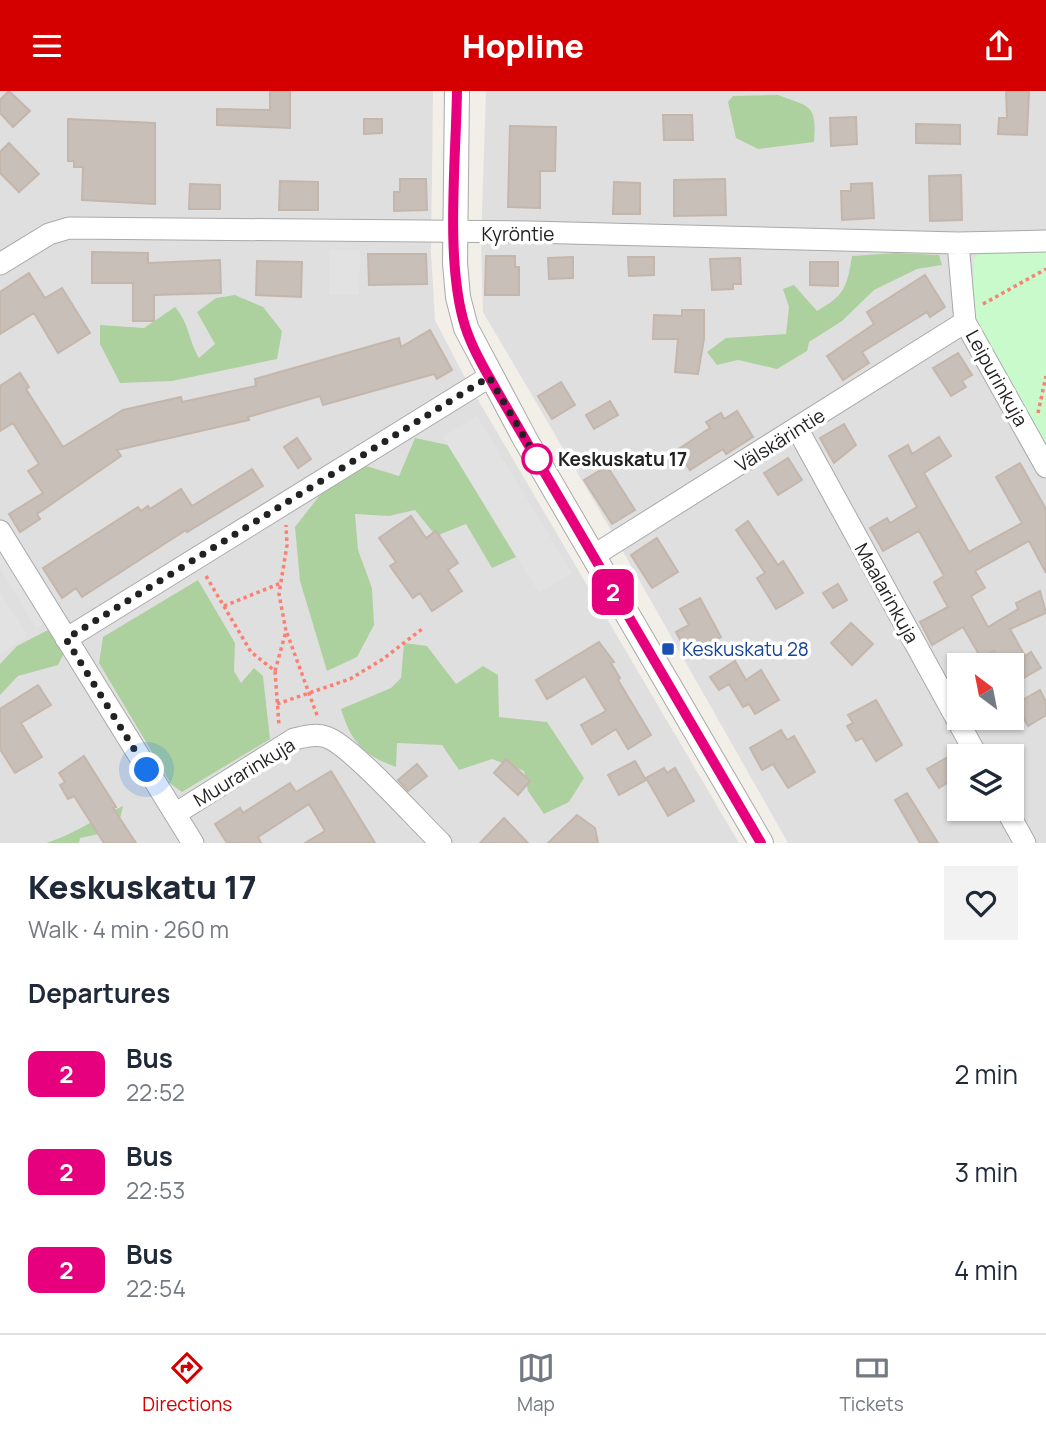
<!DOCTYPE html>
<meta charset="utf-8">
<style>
:root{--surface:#fff;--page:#f2f2f3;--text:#1f2937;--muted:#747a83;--line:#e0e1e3;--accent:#d40000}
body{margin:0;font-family:Manrope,sans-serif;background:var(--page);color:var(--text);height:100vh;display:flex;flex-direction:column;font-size:26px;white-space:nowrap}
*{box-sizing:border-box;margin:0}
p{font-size:23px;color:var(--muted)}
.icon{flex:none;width:38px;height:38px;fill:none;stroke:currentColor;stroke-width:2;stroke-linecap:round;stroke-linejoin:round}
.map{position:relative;height:752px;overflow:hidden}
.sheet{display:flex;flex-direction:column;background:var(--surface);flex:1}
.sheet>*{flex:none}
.badge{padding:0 14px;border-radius:10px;font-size:24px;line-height:46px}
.needle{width:46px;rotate:328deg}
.fabs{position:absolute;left:947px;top:562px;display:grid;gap:14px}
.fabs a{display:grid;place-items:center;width:77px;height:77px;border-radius:0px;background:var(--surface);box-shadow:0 2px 5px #0004;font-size:35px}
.you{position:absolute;width:35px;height:35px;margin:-18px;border:5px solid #fff;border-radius:50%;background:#1a73e8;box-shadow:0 0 0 10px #1a73e833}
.map>.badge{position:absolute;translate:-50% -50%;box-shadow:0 0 0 4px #fff}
h2{padding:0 28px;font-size:26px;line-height:63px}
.round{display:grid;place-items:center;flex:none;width:74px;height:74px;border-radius:0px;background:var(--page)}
.summary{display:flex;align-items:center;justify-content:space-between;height:119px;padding:0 28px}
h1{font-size:33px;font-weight:800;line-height:52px}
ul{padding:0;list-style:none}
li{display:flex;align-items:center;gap:21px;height:98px;padding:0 28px}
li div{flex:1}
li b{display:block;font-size:26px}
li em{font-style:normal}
li .badge{min-width:77px;font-weight:700;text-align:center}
header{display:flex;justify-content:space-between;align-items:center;height:91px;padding:0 28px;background:var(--accent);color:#fff;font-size:32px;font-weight:800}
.tabs{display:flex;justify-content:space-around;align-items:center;height:98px;border-top:2px solid var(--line);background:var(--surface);font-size:19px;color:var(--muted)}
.tabs a{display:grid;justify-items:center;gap:4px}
.tabs .on{color:var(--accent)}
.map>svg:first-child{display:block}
</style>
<header><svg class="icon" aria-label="menu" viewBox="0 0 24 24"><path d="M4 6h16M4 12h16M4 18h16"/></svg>Hopline<svg class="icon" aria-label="share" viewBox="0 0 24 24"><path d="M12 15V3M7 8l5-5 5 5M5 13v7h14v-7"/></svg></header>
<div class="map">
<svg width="1046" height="752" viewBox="0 0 1046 752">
<rect width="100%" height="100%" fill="#f2efe9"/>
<!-- residential -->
<path fill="#e0dfdf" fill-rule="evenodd" d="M0 0H433L431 161 435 229 464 285 739 752H0Z
M486 0H1046V752H788L608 434 483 221 481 151ZM959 574H1012V626H959ZM959 665H1012V718H959Z"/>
<!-- forest -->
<path fill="#add19e" d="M778 4C811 16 817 14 814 51L758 58 736 47 728 11 733 5Z
M895 162 939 164 942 174 917 178 874 199 842 230 809 251 807 260 777 278 738 269 717 274 707 261 726 247 786 243 789 216 783 198 794 194 817 220C845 204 847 196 852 165Z
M235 204 263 216 282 240 277 268 172 290 120 292 100 253V234L144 237 175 216C190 234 188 248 199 267L215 253 197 221 216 207Z
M415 347 448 354 516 466 492 477 466 433 436 445 415 419 389 425 355 423 358 459 372 497 374 534 357 566 327 580 300 490 295 436 320 404 366 375 399 385Z
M198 489 235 552 234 580 241 592 254 577 263 585 270 648 182 701 171 693 99 572 103 546Z
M48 539 64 562 58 574 18 585 0 604V573L17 555Z
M404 552 427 555 456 593 483 575 498 584 499 626 547 631 584 687 569 711 544 723 528 700 524 680 492 668 459 679 442 654 397 652 396 676C363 664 351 651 341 618L391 597 401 587Z
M123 715 119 732 99 743 80 747 79 752H46C73 744 97 726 123 715Z"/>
<!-- park -->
<path fill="#c8facc" d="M1046 160V350L1044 351 972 224 974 168 979 161Z"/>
<!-- parking -->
<path fill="#e2e2e2" d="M329 159H360L359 204H329Z
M477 325 572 482 539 502 443 346Z
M0 452 49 530 36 537 0 477Z
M0 501 28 545 0 563Z"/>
<!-- building -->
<path fill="#c7bfb8" stroke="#c4b6ab" stroke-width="2" d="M9 0 30 20 13 36 0 22V9Z
M270 0H290V37L217 34V18L270 19Z
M1006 0H1029L1027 44 998 43 999 27H1007Z
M663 24H692L693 49H664Z
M856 26 857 53 831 55 830 27Z
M68 28 155 32V113L82 109 83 76H74V70H68Z
M364 28H382V42L364 43Z
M916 33 960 34V53L916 52Z
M510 35 556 36 555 80H540V117L508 116Z
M9 52 39 83 19 101 0 82V61Z
M961 84 962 129 930 130 929 85Z
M400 88H426L427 119 394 120V101H400Z
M725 88 726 124 674 125V89Z
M280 90 318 91V119H279Z
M614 91 640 92V123H613Z
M872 92 874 127 842 129 841 100H851V93Z
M190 93 220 94V118H189Z
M92 161 148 162V172L220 169 221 202 154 204V230H133V192H92Z
M368 163H426L427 193 369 194Z
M486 165H515V176H519V204H485Z
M573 166V187L549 188 548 167Z
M628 166H654V184L629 185Z
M740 167 741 193H733V198L712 199 710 168Z
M257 170 302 171 301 206 256 204Z
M810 171H838V195L810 194Z
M29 182 45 207 62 197 90 242 58 262 34 222 0 243V201Z
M925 184 945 216 930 226 927 221 862 261 869 272 843 289 827 265 874 233 867 221Z
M682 219H704V248L698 283 675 281 678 248H653L654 224 682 225Z
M430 239 452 279 437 288 434 283 323 314 320 305 248 326 249 329 117 359 121 365 37 423 40 428 20 441 9 423 43 402 28 380 39 373 13 332 0 340V295L20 282 29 296 26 298 63 356 123 319 181 306 182 311 256 295 255 288 399 247 401 256Z
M958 262 972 284 962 290 966 296 951 305 933 277Z
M561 291 575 314 552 328 538 305Z
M610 310 618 324 594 338 586 324Z
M737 320 753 346 726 363 723 358 690 379 677 359 710 337 706 331 721 322 724 328Z
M844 333 856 354 834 372 820 347Z
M939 346 951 365 924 382 969 461 1022 432 996 386 1020 372 1046 418V482L1029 450 975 480 985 497 971 505 988 536 1018 518 1016 512 1040 500 1046 522 1010 538 1025 565 1031 561 1041 577 1022 588 1007 563 999 568 994 560 981 567 963 536 932 554 920 531 948 516 934 491 944 485 919 440 883 460 870 437 887 427 890 432 917 416 889 365 908 354 912 363Z
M297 347 311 368 298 377 284 356Z
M788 367 802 389 778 404 764 382Z
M607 375 635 419 612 433 584 389Z
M252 378 263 395 187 441 186 439 82 506 76 497 62 507 43 477 138 416 141 420 148 415 150 418 181 398 192 415Z
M411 425 426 447 436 440 458 472 448 479 462 500 432 520 420 502 413 507 390 475 396 471 379 447Z
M748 430 778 474 783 470 803 502 776 518 757 487 765 482 736 439Z
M657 447 678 481 652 497 631 464Z
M838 493 847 509 833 517 823 502Z
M700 507 721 546 688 564 676 541 689 534 680 518Z
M851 532 873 553 852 574 831 552Z
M599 551 614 571 611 572 620 587 618 589 651 644 628 658 616 638 592 653 581 634 606 620 585 585 547 608 536 589Z
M735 570 746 589 761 579 779 609 755 623 749 613 743 616 729 593 719 599 710 586Z
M38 594 51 614 21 632 42 666 15 682 0 658V618Z
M1040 599 1046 611V624L1028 635 1016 613Z
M876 609 902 654 876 670 862 647 856 650 847 635 853 632 848 624Z
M781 639 787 649 794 645 815 681 788 697 773 673 762 679 750 657Z
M953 663 959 673V685L939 697 927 678Z
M84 665 116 716 113 717 136 752H104L74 705 68 708 60 694 65 691 59 682Z
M506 668 530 690 518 704 494 682Z
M635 670 646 689 619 704 608 684Z
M417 673 427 685 408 700 398 689Z
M664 677 667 682 675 677 694 710 668 725 646 687Z
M331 680 375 752H305L325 740 309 713 258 746 261 752H227L215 733 240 717 243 722 290 692 296 701Z
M907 702 938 752H920L895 709Z
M577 724 595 737 598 752H548Z
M504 727 528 752H480Z"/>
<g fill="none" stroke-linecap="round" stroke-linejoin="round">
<defs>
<path id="minor" d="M958 152 965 231 1046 376
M0 173 49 143 69 137 529 141 958 152 1046 150
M798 339 977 665
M0 440 193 752
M593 465 965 231
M66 548 489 286
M1006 718 1025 752
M175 723 294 648C304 646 315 642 326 646 350 653 418 730 441 752"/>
<path id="tertiary" d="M457 0 455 172 458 206 466 237 525 348 761 752"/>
</defs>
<!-- minor casing -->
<use href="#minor" stroke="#a9a9a9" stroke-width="23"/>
<!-- tertiary casing -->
<use href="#tertiary" stroke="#a9a9a9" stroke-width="26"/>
<!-- path -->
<path stroke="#fa8072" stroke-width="3.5" stroke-dasharray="3.5 3.5" stroke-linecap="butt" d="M983 213 1046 178
M1038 322 1046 285
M206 485 251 561 275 580 279 635
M224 515 281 492
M287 542 318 627
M275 580 286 540 279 503 287 454 286 434
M277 613 350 588 383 568 422 538"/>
<!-- minor -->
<use href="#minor" stroke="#fff" stroke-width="21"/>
<!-- tertiary -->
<use href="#tertiary" stroke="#fff" stroke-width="24"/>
</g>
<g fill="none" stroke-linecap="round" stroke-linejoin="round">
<defs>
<path id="line" d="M457 0C456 69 445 171 465 235 473 260 488 284 501 307L761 752"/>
</defs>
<!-- line casing -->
<use href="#line" stroke="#fff" stroke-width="16"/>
<!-- line -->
<use href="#line" stroke="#e6007e" stroke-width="10"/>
<!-- walk -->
<path stroke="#222" stroke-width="7" stroke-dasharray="0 12.6" d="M147 679 66 548 489 286 537 368"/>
</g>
<!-- markers -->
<circle fill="#fff" stroke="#e6007e" stroke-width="3.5" cx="537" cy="368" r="14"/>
<rect fill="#1a4fb4" stroke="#fff" stroke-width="2.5" x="661" y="551" width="14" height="14" rx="3.5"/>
<g text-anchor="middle" stroke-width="7" stroke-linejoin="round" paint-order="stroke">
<!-- street labels -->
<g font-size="19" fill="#222" stroke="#fff">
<text x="518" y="150">Kyröntie</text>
<text transform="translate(997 287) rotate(61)" y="7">Leipurinkuja</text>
<text transform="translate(780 349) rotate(-32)" y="7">Välskärintie</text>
<text transform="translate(887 502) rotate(61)" y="7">Maalarinkuja</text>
<text transform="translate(244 681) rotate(-31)" y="7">Muurarinkuja</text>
</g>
<!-- stop labels -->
<g font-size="19" font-weight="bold" fill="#222" stroke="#fff" text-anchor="start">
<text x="558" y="375">Keskuskatu 17</text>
</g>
<!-- transit labels -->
<g font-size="19" fill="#164399" stroke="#fff" text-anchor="start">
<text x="682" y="565">Keskuskatu 28</text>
</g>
</g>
</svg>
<div class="fabs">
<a><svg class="needle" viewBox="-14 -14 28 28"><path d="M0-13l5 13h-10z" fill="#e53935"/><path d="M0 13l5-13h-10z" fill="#747a83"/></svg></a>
<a><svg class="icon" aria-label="layers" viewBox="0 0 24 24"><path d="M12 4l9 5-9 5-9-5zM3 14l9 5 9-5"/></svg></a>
</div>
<div class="you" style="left:147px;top:679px"></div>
<b class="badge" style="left:613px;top:501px;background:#e6007e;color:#fff">2</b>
</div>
<section class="sheet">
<div class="summary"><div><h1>Keskuskatu 17</h1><p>Walk · 4 min · 260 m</p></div><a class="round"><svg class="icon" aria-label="heart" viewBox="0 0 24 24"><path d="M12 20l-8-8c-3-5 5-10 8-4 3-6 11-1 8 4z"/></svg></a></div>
<h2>Departures</h2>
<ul>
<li><span class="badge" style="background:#e6007e;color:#fff">2</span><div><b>Bus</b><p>22:52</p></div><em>2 min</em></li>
<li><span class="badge" style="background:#e6007e;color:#fff">2</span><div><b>Bus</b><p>22:53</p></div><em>3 min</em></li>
<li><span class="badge" style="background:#e6007e;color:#fff">2</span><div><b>Bus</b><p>22:54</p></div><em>4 min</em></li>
</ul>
</section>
<nav class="tabs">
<a class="on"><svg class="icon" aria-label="directions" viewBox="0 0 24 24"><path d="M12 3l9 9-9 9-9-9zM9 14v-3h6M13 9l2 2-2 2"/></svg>Directions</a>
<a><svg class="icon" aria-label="map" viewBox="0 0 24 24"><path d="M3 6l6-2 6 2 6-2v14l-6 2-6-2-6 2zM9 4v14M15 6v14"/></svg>Map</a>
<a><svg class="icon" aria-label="tickets" viewBox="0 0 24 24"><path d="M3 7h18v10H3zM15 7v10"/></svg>Tickets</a>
</nav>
